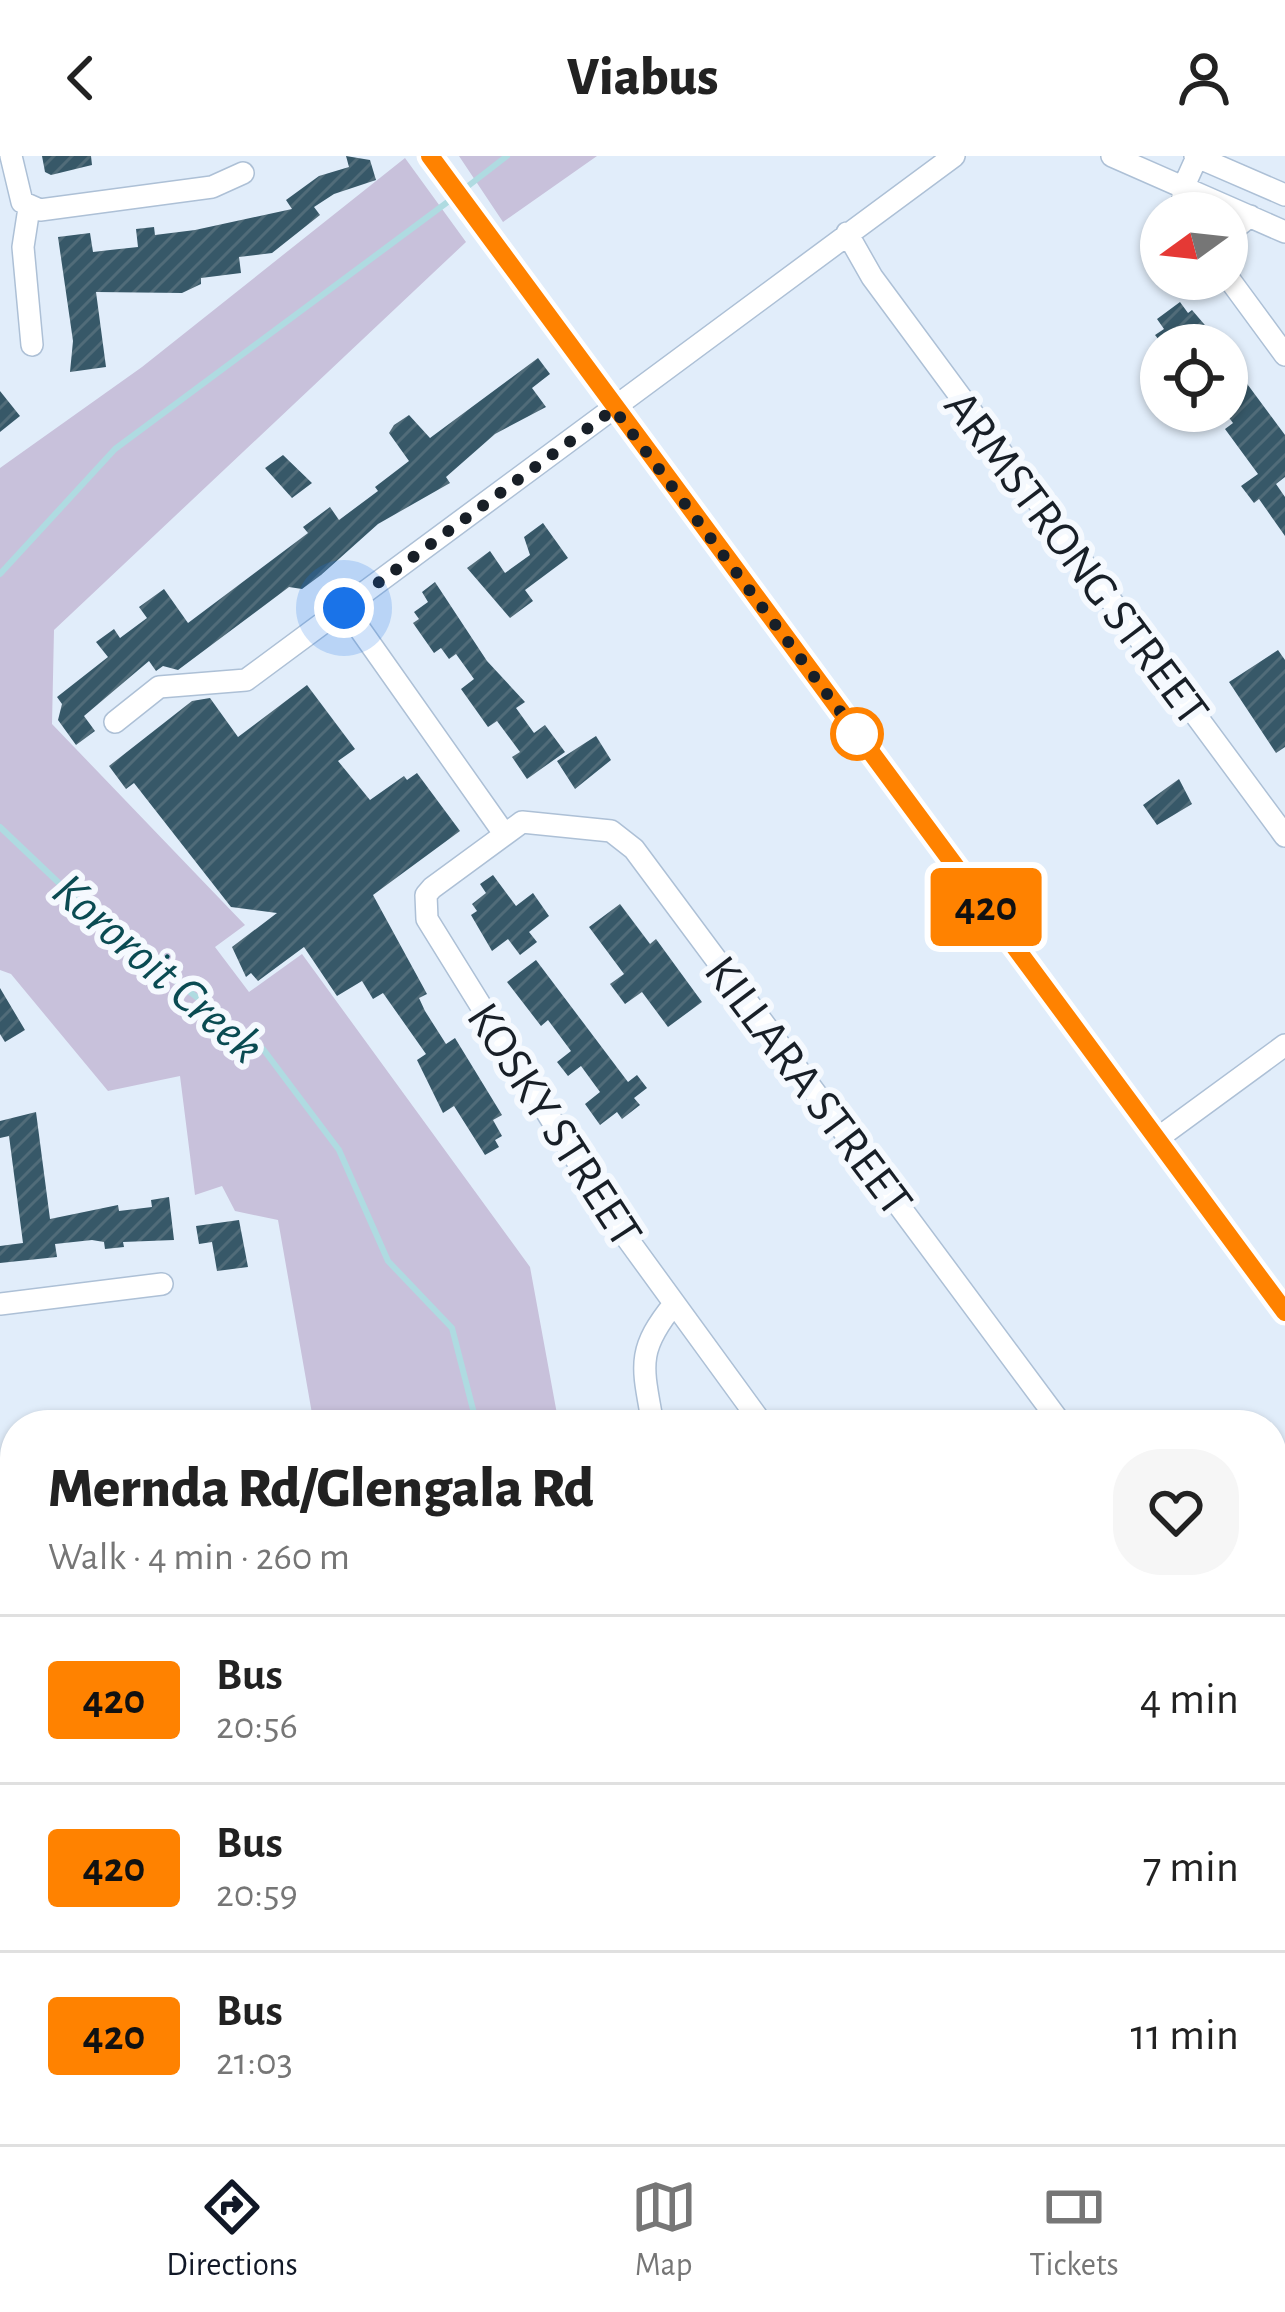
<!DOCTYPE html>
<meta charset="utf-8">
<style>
:root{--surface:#fff;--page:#f6f6f6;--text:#222;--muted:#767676;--line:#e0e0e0;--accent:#111827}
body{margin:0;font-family:"Alegreya Sans",sans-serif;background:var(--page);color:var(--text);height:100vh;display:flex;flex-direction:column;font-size:45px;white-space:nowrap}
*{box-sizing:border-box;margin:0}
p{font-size:39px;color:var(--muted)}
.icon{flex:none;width:66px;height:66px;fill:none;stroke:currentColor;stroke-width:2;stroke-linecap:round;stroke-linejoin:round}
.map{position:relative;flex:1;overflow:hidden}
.drawer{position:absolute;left:0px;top:1254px;width:1287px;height:735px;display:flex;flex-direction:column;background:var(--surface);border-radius:48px 48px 0 0;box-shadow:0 3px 9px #0004}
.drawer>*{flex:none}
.badge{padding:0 24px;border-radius:9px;font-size:42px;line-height:78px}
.needle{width:78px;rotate:255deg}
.buttons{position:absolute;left:1140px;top:36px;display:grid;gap:24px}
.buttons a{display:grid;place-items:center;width:108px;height:108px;border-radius:50%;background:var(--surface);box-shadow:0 3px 9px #0004;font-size:60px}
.you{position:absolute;width:60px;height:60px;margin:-30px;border:9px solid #fff;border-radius:50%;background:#1a73e8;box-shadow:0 0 0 18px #1a73e833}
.map>.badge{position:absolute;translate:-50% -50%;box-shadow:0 0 0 6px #fff}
.round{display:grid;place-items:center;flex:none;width:126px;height:126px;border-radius:48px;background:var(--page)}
.overview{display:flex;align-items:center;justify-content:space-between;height:204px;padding:0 48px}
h1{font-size:57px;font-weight:800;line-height:90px}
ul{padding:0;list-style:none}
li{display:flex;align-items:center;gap:36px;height:168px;padding:0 48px;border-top:3px solid var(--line)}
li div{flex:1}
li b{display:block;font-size:45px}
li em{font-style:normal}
li .badge{min-width:132px;font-weight:700;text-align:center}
header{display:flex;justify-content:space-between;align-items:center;height:156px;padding:0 48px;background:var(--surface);font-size:54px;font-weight:800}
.dock{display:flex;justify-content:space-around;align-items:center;height:168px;border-top:3px solid var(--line);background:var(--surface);font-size:33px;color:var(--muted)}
.dock a{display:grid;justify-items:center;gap:6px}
.dock .active{color:var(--accent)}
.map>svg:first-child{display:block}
</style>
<header><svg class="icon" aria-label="back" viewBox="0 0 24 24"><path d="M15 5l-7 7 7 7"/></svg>Viabus<svg class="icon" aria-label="person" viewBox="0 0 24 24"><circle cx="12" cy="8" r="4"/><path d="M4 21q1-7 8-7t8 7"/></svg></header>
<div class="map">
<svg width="1285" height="1988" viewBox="0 0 1285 1988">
<defs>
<pattern id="building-hatch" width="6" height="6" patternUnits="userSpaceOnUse" patternTransform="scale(3)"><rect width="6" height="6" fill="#375868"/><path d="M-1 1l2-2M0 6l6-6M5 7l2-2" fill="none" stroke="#516c79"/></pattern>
</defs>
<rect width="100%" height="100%" fill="#e1edfa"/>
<!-- green -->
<path fill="#c8c1db" d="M459 0H597L503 66Z
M405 2 466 86 54 474 52 568 245 769 215 791 249 836 302 798 530 1111 559 1269H314L278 1064 235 1055 222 1030 195 1039 180 920 108 935 11 818 0 814V312L142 211Z
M353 1974H625V1988H354Z"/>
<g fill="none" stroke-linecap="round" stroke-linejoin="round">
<!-- stream -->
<path stroke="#afdbe1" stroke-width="6" d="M463 34 507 0
M0 418 115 293 453 42
M0 671 99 765 263 893 339 994 388 1105 452 1172 477 1269
M488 1988 490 1974"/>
</g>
<!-- building -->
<path fill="url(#building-hatch)" d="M42 0H91L92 9 51 19 45 16Z
M346 0 370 4 376 24 334 38 314 51 320 59 272 97 239 101 241 117 201 122V128L182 137 96 136 106 211 70 216 73 185 58 81 90 77 93 96 110 94 138 91 136 73 154 71 155 79 195 74 292 53 286 44 319 20 349 11Z
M1180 146 1188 157 1192 154 1222 189H1184L1190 184 1187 180 1163 189 1155 179 1164 173 1157 163Z
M538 202 550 218 532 232 546 251 495 278 446 321 450 327 378 368 321 419 302 433 289 431 178 514 163 510 156 515 149 505 84 560 95 575 76 589 58 564 62 548 57 541 108 501 96 486 114 473 120 482 147 462 139 451 164 433 188 467 308 377 303 371 330 351 339 364 378 335 375 331 409 305 389 277 394 269 409 259 430 282Z
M1227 211 1240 229 1245 225 1285 279V321L1276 328 1285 341V380L1259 343 1254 347 1241 330 1258 318 1225 273 1233 267 1227 259Z
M0 235 20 260 0 276Z
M283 299 312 327 292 342 265 312Z
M543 367 568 402 525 434 533 445 510 462 467 412 490 395 505 417 530 399 524 381Z
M435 426 487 505 525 546 516 552 534 577 545 569 565 596 527 623 512 601 520 596 497 565 488 571 461 533 474 523 456 498 449 503 441 492 434 497 413 467 419 463 414 456 428 446 422 436Z
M1278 494 1285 504V591L1276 597 1229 526Z
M307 529 355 593 338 605 370 644 404 620 407 624 417 617 460 675 373 739 427 838 419 842 425 855 446 888 455 882 502 959 493 964 502 980 495 984 499 991 485 999 454 950 443 957 417 904 426 898 383 837 373 843 362 825 337 840 304 791 258 825 251 817 246 821 232 791 277 757 231 751 134 627 126 633 109 610 192 545 210 542 238 581Z
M596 580 611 604 575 633 557 605Z
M1179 623 1192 648 1157 669 1143 649Z
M493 719 516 750 533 737 549 760 529 776 537 786 520 799 508 783 492 795 471 759 477 755 472 748 486 737 480 728Z
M620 748 650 788 656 783 702 846 668 871 642 836 625 848 610 828 624 818 589 771Z
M536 804 628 926 637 919 647 932 634 942 640 949 622 963 617 956 600 969 585 948 600 936 581 910 568 920 557 906 571 895 548 864 541 870 507 826Z
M0 832 25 874 5 886 0 878Z
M36 956 50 1063 118 1049 119 1055 152 1051 151 1044 169 1041 174 1084 123 1086 124 1091 105 1093 104 1086 92 1084 55 1088 57 1101 0 1107V1090L23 1087 9 980 0 982V965Z
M239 1064 248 1111 217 1115 212 1086 199 1088 196 1070Z"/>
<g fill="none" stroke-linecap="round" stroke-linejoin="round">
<defs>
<path id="minor" d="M11 0 22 46 40 54 212 31 243 17
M430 0 1285 1156
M1112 0 1285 76
M1195 0 1285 39
M29 52 23 91 32 189
M1183 57V32L1197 1
M847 77 872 121 1285 680
M1227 79 1250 60
M1227 120 1285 199
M345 452 503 676
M115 566 159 531 246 524 954 0
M1158 982 1285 889
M0 1148 162 1128
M653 1269C643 1211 635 1196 674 1148
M763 1269 613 1063 427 763 426 739 432 732 522 666 611 675 634 693 1062 1269
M0 1549 15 1547
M1272 1550 1285 1568
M1272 1697 1285 1685
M0 1945 15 1943
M215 1974 217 1988
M755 1974 756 1988"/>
</defs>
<!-- minor casing -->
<use href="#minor" stroke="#adc0d6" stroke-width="24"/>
<!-- minor -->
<use href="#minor" stroke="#fff" stroke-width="21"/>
</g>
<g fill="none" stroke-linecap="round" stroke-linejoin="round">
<defs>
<path id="line" d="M430 0 1285 1156"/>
</defs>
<!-- line casing -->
<use href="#line" stroke="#fff" stroke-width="27"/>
<!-- line -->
<use href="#line" stroke="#ff8200" stroke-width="18"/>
<!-- walk -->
<path stroke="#181f27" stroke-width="12" stroke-dasharray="0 21.6" d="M344 452 614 253 857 578"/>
</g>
<!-- markers -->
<circle fill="#fff" stroke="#ff8200" stroke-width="6" cx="857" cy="578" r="24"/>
<g text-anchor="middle" stroke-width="12" stroke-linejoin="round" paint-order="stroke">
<!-- street labels -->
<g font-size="48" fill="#181f27" stroke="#f5f9fe">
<text transform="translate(1078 401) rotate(53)" y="17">ARMSTRONG STREET</text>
<text transform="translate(810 929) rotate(53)" y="17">KILLARA STREET</text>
<text transform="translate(556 968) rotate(57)" y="17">KOSKY STREET</text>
</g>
<!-- water labels -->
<g font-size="51" font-style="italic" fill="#0a4b52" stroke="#f5f9fe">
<text transform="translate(159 811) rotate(41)" y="18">Kororoit Creek</text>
</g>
</g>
</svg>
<div class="buttons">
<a><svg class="needle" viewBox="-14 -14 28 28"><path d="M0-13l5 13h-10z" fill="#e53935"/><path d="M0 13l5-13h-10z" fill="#767676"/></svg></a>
<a><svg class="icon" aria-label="locate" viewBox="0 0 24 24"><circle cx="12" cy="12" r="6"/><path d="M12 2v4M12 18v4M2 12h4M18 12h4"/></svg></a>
</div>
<div class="you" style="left:344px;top:452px"></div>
<b class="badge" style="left:986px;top:751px;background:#ff8200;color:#111">420</b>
<section class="drawer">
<div class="overview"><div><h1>Mernda Rd/Glengala Rd</h1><p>Walk · 4 min · 260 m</p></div><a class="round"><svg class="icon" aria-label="heart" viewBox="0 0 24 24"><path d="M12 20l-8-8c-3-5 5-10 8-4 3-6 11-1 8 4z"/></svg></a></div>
<ul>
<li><span class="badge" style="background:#ff8200;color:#111">420</span><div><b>Bus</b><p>20:56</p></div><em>4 min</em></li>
<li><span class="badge" style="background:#ff8200;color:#111">420</span><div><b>Bus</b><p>20:59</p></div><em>7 min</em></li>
<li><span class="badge" style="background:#ff8200;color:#111">420</span><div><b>Bus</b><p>21:03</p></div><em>11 min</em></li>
</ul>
</section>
</div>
<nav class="dock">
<a class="active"><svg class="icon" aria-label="directions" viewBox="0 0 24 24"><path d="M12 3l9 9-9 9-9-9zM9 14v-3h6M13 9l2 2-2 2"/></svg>Directions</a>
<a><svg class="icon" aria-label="map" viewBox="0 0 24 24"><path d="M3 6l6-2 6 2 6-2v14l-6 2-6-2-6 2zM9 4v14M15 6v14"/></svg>Map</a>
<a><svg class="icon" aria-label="tickets" viewBox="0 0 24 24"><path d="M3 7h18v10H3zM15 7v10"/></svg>Tickets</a>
</nav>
